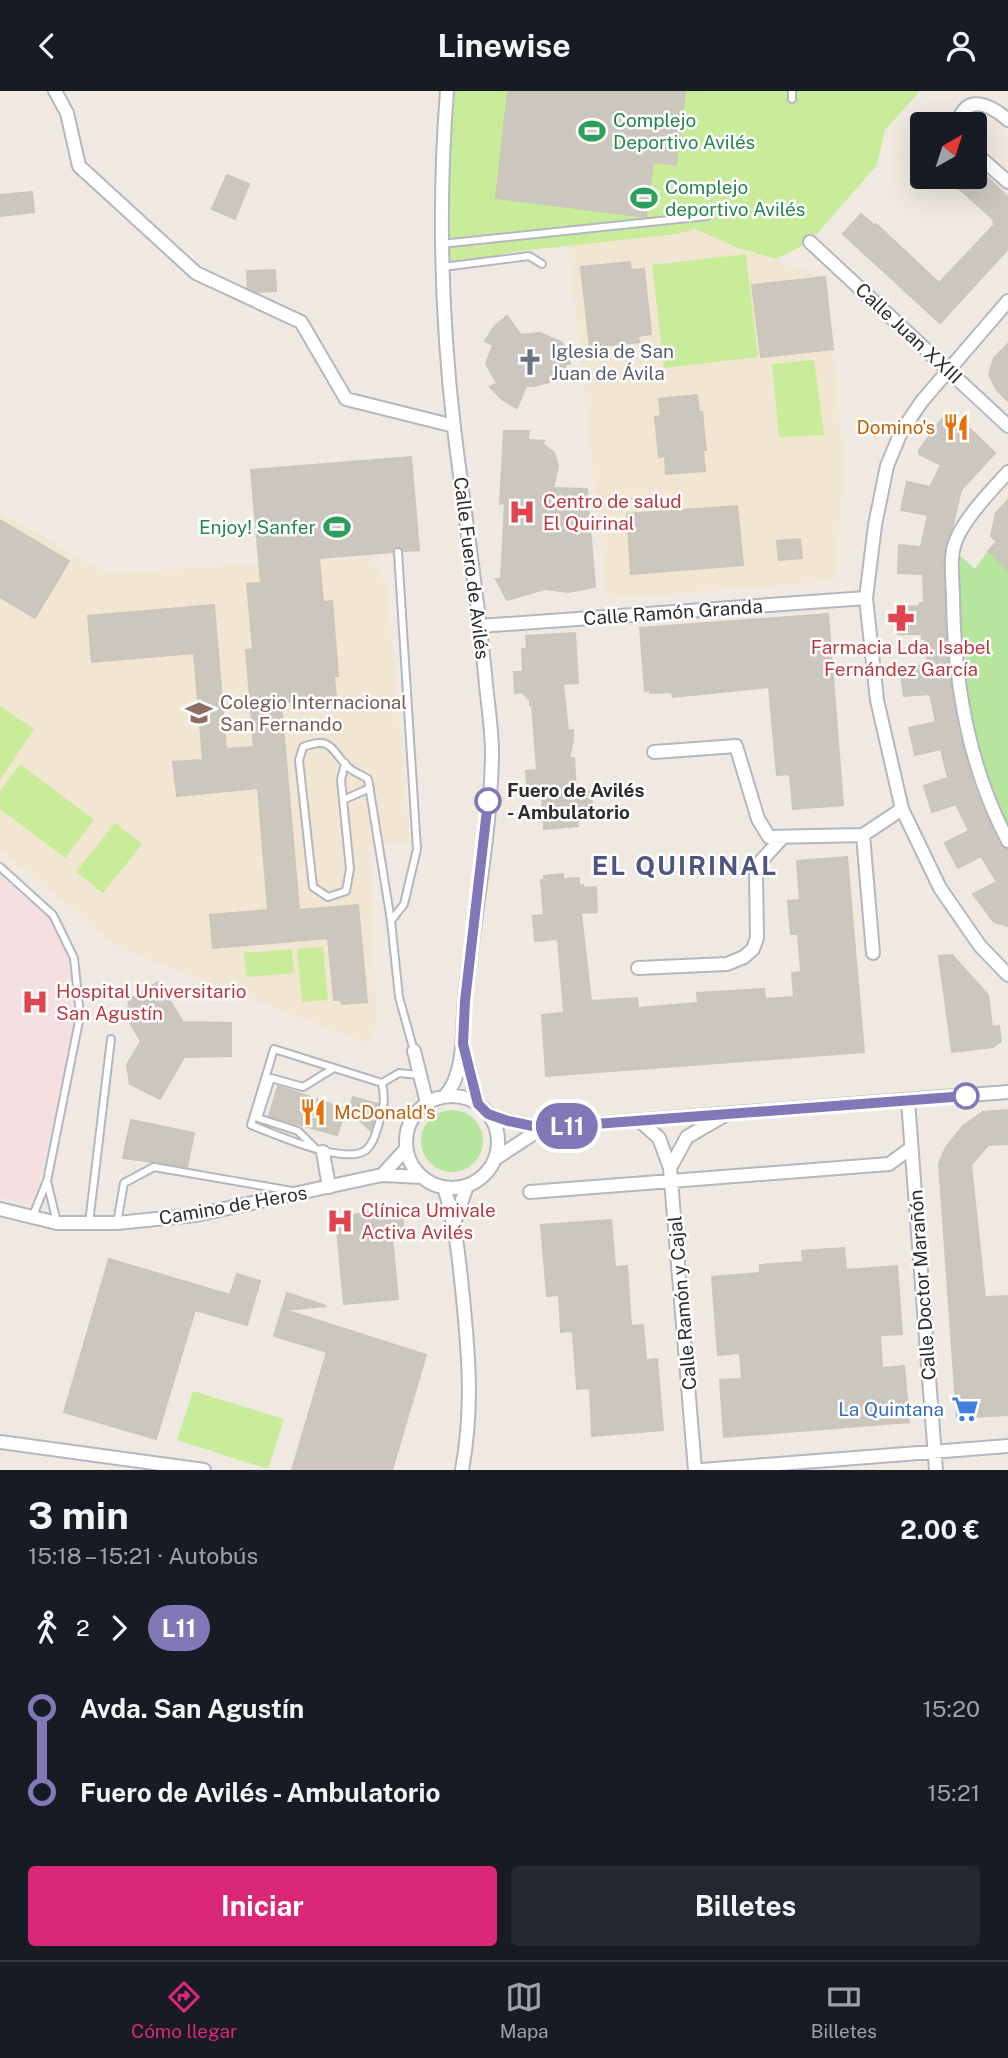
<!DOCTYPE html>
<html lang="es">
<meta charset="utf-8">
<style>
:root{--surface:#171b24;--page:#242831;--text:#f1f3f6;--muted:#9ea1a6;--line:#363941;--accent:#db2777}
body{margin:0;font-family:"Public Sans",sans-serif;background:var(--page);color:var(--text);height:100vh;display:flex;flex-direction:column;font-size:26px;white-space:nowrap}
*{box-sizing:border-box;margin:0}
p{font-size:23px;color:var(--muted)}
.icon{flex:none;width:38px;height:38px;fill:none;stroke:currentColor;stroke-width:2;stroke-linecap:round;stroke-linejoin:round}
.map{position:relative;height:1379px;overflow:hidden}
.panel{display:flex;flex-direction:column;background:var(--surface);flex:1}
.panel>*{flex:none}
.badge{padding:0 14px;border-radius:23px;font-size:24px;line-height:46px}
.needle{width:46px;rotate:39deg}
.fabs{position:absolute;left:910px;top:21px;display:grid;gap:14px}
.fabs a{display:grid;place-items:center;width:77px;height:77px;border-radius:7px;background:var(--surface);box-shadow:0 7px 28px #0002;font-size:35px}
.map>.badge{position:absolute;translate:-50% -50%;box-shadow:0 0 0 4px #fff}
.legs{display:flex;align-items:center;gap:10px;height:77px;padding:0 28px;font-size:23px}
.legs p{margin-inline-start:auto}
.headline{display:flex;align-items:center;justify-content:space-between;height:119px;padding:0 28px}
h1{font-size:38px;font-weight:700;line-height:52px}
.action{display:flex;gap:14px;margin-top:auto;padding:14px 28px}
.action a{flex:1;height:80px;border-radius:7px;background:var(--accent);color:#fff;font-size:28px;font-weight:700;line-height:80px;text-align:center}
.action a+a{background:var(--page);color:var(--text)}
ul{padding:0 28px;list-style:none}
li{display:flex;align-items:center;gap:24px;height:84px;font-size:26px}
li i{display:grid;place-items:center;width:10px;height:100%;margin:0 9px;background:currentColor}
li i::after{content:'';width:18px;height:18px;margin:-9px;border:5px solid;border-radius:50%;background:var(--surface)}
li p{margin-inline-start:auto}
li:first-child i{background:linear-gradient(#0000 50%,currentColor 0)}
li:last-child i{background:linear-gradient(currentColor 50%,#0000 0)}
header{display:flex;justify-content:space-between;align-items:center;height:91px;padding:0 28px;background:var(--surface);font-size:32px;font-weight:700}
.menu{display:flex;justify-content:space-around;align-items:center;height:98px;border-top:2px solid var(--line);background:var(--surface);font-size:19px;color:var(--muted)}
.menu a{display:grid;justify-items:center;gap:4px}
.menu .current{color:var(--accent)}
.map>svg:first-child{display:block}
</style>
<header><svg class="icon" aria-label="back" viewBox="0 0 24 24"><path d="M15 5l-7 7 7 7"/></svg>Linewise<svg class="icon" aria-label="person" viewBox="0 0 24 24"><circle cx="12" cy="8" r="4"/><path d="M4 21q1-7 8-7t8 7"/></svg></header>
<div class="map">
<svg width="1008" height="1379" viewBox="0 0 1008 1379">
<rect width="100%" height="100%" fill="#efe9e1"/>
<!-- education -->
<path fill="#f0e6d1" d="M695 138 738 157 825 186 843 366 842 398 834 490 607 508 568 155 677 143Z
M0 421 106 482 371 467 387 493 410 751 369 755 377 935 366 952 119 857 0 759Z"/>
<!-- medical -->
<path fill="#f5dfe0" d="M0 785 50 827 71 870V952L33 1114 0 1106Z"/>
<!-- green -->
<path fill="#b6e59e" d="M953 458 975 478 988 460 1008 479V750L961 613Z
M421 1050a31 31 0 1 1 62 0a31 31 0 1 1-62 0Z"/>
<!-- pitch -->
<path fill="#c9ec9a" d="M447 0H920L885 39 877 74 810 151 776 168 738 157 695 138 677 143 512 161 441 176Z
M746 163 758 266 664 277 652 174Z
M814 269 824 344 779 346 772 273Z
M0 615 34 638 0 689Z
M20 673 94 729 65 767 0 718V700Z
M115 732 142 753 103 802 76 781Z
M323 856 328 909 302 911 297 858Z
M292 858 294 882 246 886 244 862Z
M193 1300 284 1328 268 1378 177 1349Z"/>
<!-- building -->
<path fill="#cbc7bf" stroke="#cbc5ba" stroke-width="2" d="M508 0H685L676 74 653 71 646 126 496 107Z
M975 75 1008 106V158L940 232 843 143 861 123 875 135 876 133 939 192 995 133 993 131 994 129 946 86H975Z
M227 84 249 93 235 128 212 118Z
M32 101 34 121 0 125V104Z
M630 171 631 179 644 178 651 243 638 245 639 251 590 256 581 176Z
M275 179 276 200 257 201 248 197 247 180Z
M825 186 833 258 761 266 752 194Z
M507 225 521 244 540 242 561 251 566 257 570 273H566L565 280 549 291 534 295H526L517 317 503 309 490 296 497 292 486 273 493 254 485 250 494 236Z
M1008 253V310L996 298 989 283 994 267Z
M697 304 699 321H702L706 359H703L705 380 666 383 665 365 659 366 655 326 661 325 659 308Z
M951 326 966 334 995 362 961 399 952 438 945 457 943 477 948 571 957 634 974 695 986 725 1000 754 1008 759V835L994 831 973 803 997 791 981 765 958 777 945 752 969 740 956 713 932 721 924 695 948 687 941 658 915 664 909 637 936 631 930 603 904 605 900 577 927 574 925 548H922V543H898L897 516 919 515 920 512H924L923 483 898 482 899 454 921 456 928 424 901 419 907 391 930 396 941 374 919 363V359L942 328Z
M504 340H529L528 349 544 350 543 353 554 362 558 375 553 397 587 398 595 496 568 501 545 498 507 509 496 488H501L505 412 500 413Z
M411 366 419 459 404 460 397 455 392 461 319 467 323 511 332 510 338 585H334L336 607 281 612 299 819 358 814 367 911 342 913 341 909H334L328 847 213 857 210 824 268 819 258 697 177 705 173 671 203 669 194 562 92 571 88 525 214 514 226 658 254 656 246 559 253 558 247 493 261 492 251 379Z
M1008 409V479L988 460 997 451 991 445 996 422Z
M737 415 743 474 631 483 627 423Z
M0 429 69 470 35 527 0 506Z
M800 448 802 467 779 469 777 450Z
M828 523 843 714 793 718 790 683 777 684 769 596 673 606 672 601 650 602V599L645 600 640 537Z
M575 542 578 592 563 593 568 640 573 639V650L569 667H574L576 701 591 700 593 724 577 725 578 735 544 738 542 703 528 704 526 680 537 679 532 614H530V609L522 601 515 602 514 581H523L522 558H527L526 545Z
M847 766 864 961 546 985 542 924 564 922 558 848 535 850 533 825 544 824 541 789H544V785L563 783V788L579 787V795L583 794V797L596 796 597 821 581 822 591 910 637 907 638 917 698 912 697 902 764 898 765 908 794 906 792 882 801 881 798 843H791L788 810 800 809 797 770Z
M952 864 988 904 992 936 999 935 1001 950 993 956 952 961 939 865Z
M158 891 183 931 231 932V965L184 966 160 1008 130 993 127 974 141 950 127 927 129 909Z
M278 995 346 1018 337 1044 269 1025Z
M353 1006 378 1013 371 1040 349 1020Z
M1008 1019V1053L988 1054 971 1074 985 1206 1008 1205V1324L957 1327 939 1073 946 1056 963 1035 983 1021Z
M131 1029 194 1042 187 1076 123 1067Z
M389 1116 396 1118 403 1126V1134L400 1139 392 1145 398 1208 344 1213 336 1128Z
M611 1129 615 1176 627 1175 631 1235 643 1234 646 1269 657 1268 663 1339 592 1345 590 1297 577 1298 573 1240 561 1241 559 1204 547 1205 541 1134Z
M844 1157 846 1179 897 1175 902 1243 880 1244 882 1277 904 1275 909 1331 724 1346 720 1289 742 1288 740 1262 718 1264 712 1186 760 1182V1174L803 1171 802 1160Z
M109 1168 230 1204 237 1183 260 1190 247 1234 195 1219 156 1348 64 1321Z
M287 1202 326 1215 285 1219 426 1264 392 1379H292L327 1261 274 1245Z"/>
<g fill="none" stroke-linecap="round" stroke-linejoin="round">
<defs>
<path id="lane" d="M792 0V8
M441 153 707 125
M443 176 529 165 542 173
M345 672 341 689 350 778 346 800 328 806 313 796 299 669 303 656C332 645 330 658 348 676 353 681 362 684 368 688L391 830 399 906 414 960
M343 709 370 697
M0 776 53 824 74 867 80 925 47 1090 32 1127
M391 830 404 813 417 758 398 461
M274 958 382 992C386 1010 383 1018 378 1035 376 1043 373 1053 366 1059 344 1075 275 1043 251 1034Z
M382 992 399 982 419 984
M314 1056 298 1040 258 1027 271 987 303 996 334 977
M47 1090 57 1132
M89 1132 111 948
M117 1132 124 1092 154 1076 292 1100"/>
<path id="street" d="M55 0 67 22 79 75 196 182 301 231 346 308 454 335
M958 33C965 1 991 14 1008 29
M975 62 1008 91
M810 151 1008 335
M1008 210 922 310 901 341 887 375 875 434 866 507 877 609 902 718 940 797 980 855 1008 884
M1008 381C991 400 958 433 953 459 950 474 953 492 953 507 954 592 968 675 1008 750
M480 535 866 507
M654 661 736 655 758 728 769 746 863 744
M873 862 863 744 902 718
M638 877 727 873 744 866 753 858 757 847 756 782 761 770 783 746
M464 957 478 1013
M414 960 427 1012
M445 1005C466 982 462 937 465 909 473 827 491 745 492 662 492 636 487 609 485 583 477 501 464 419 454 337 441 224 438 113 447 0
M406 1051a46 46 0 1 1 92 0a46 46 0 1 1-92 0Z
M908 1010 936 1379
M488 1023 508 1030 542 1037 1008 1001
M640 1030 659 1047 670 1077 695 1379
M323 1061 329 1096
M495 1068 542 1037
M670 1077 687 1046 725 1024
M382 1084 406 1058
M444 1096C456 1134 459 1168 463 1207 469 1267 473 1319 462 1379
M530 1101 889 1073 911 1057
M0 1118 57 1132H117L196 1124 382 1084 422 1086
M455 1129 467 1095
M0 1351 204 1379
M702 1379 1008 1355"/>
</defs>
<!-- lane casing -->
<use href="#lane" stroke="#b4b7c1" stroke-width="10"/>
<!-- street casing -->
<use href="#street" stroke="#b4b7c1" stroke-width="16"/>
<!-- lane -->
<use href="#lane" stroke="#fff" stroke-width="6"/>
<!-- street -->
<use href="#street" stroke="#fff" stroke-width="12"/>
</g>
<g fill="none" stroke-linecap="round" stroke-linejoin="round">
<defs>
<path id="line-1" d="M488 710 465 910 463 953 478 1013 488 1023 508 1030 542 1037 966 1005"/>
</defs>
<!-- line-1 casing -->
<use href="#line-1" stroke="#fff" stroke-width="16"/>
<!-- line-1 -->
<use href="#line-1" stroke="#8278b7" stroke-width="10"/>
</g>
<!-- icons -->
<defs>
<symbol id="stadium-bare" viewBox="-9 -9 18 18"><path d="M0-5a6.5 5 0 1 0 0 10a6.5 5 0 1 0 0-10ZM-3.5-1.8h7v3.6h-7Z" fill="#2e9e5b" stroke="#fff" stroke-width="2.5" paint-order="stroke"/></symbol>
<symbol id="church-bare" viewBox="-9 -9 18 18"><path d="M-1.2-6h2.4v3.5h3.3v2.4h-3.3V6h-2.4V-.1h-3.3v-2.4h3.3Z" fill="#6b7280" stroke="#fff" stroke-width="2.5" paint-order="stroke"/></symbol>
<symbol id="restaurant-bare" viewBox="-9 -9 18 18"><path d="M-5-6h1v4h1v-4h1v4h1v-4h1v5L-1.5 .5V6h-2V.5L-5-1ZM5-6V6H3V1.5H1.5Q1.5-4 5-6Z" fill="#e8710a" stroke="#fff" stroke-width="2.5" paint-order="stroke"/></symbol>
<symbol id="hospital-bare" viewBox="-9 -9 18 18"><path d="M-5-5h3v3.5h4V-5h3V5h-3V1.5h-4V5h-3Z" fill="#e0444e" stroke="#fff" stroke-width="2.5" paint-order="stroke"/></symbol>
<symbol id="pharmacy-bare" viewBox="-9 -9 18 18"><path d="M-2-6h4v4h4v4h-4v4h-4v-4h-4v-4h4Z" fill="#e0444e" stroke="#fff" stroke-width="2.5" paint-order="stroke"/></symbol>
<symbol id="school-bare" viewBox="-9 -9 18 18"><path d="M0-5L7-2L0 1L-7-2ZM-4 1L0 2.5L4 1V4Q0 6-4 4Z" fill="#8d6e63" stroke="#fff" stroke-width="2.5" paint-order="stroke"/></symbol>
<symbol id="supermarket-bare" viewBox="-9 -9 18 18"><path d="M-6-5.5h2.5l.6 2H6L4.5 2H-2.5L-4.4-4H-6ZM-1.5 3.2a1.3 1.3 0 1 0 .1 0ZM3 3.2a1.3 1.3 0 1 0 .1 0Z" fill="#3f7fe0" stroke="#fff" stroke-width="2.5" paint-order="stroke"/></symbol>
</defs>
<g fill-rule="evenodd">
<use href="#stadium-bare" x="573" y="21" width="38" height="38"/>
<use href="#stadium-bare" x="625" y="88" width="38" height="38"/>
<use href="#church-bare" x="511" y="252" width="38" height="38"/>
<use href="#restaurant-bare" x="937" y="317" width="38" height="38"/>
<use href="#hospital-bare" x="503" y="402" width="38" height="38"/>
<use href="#stadium-bare" x="318" y="417" width="38" height="38"/>
<use href="#pharmacy-bare" x="882" y="508" width="38" height="38"/>
<use href="#school-bare" x="180" y="603" width="38" height="38"/>
<use href="#hospital-bare" x="16" y="892" width="38" height="38"/>
<use href="#restaurant-bare" x="294" y="1002" width="38" height="38"/>
<use href="#hospital-bare" x="321" y="1111" width="38" height="38"/>
<use href="#supermarket-bare" x="946" y="1299" width="38" height="38"/>
</g>
<!-- markers -->
<g fill="#fff" stroke="#8278b7" stroke-width="3.5">
<circle cx="488" cy="710" r="12"/>
<circle cx="966" cy="1005" r="12"/>
</g>
<g text-anchor="middle" stroke-width="5" stroke-linejoin="round" paint-order="stroke">
<!-- leisure labels -->
<g font-size="19" fill="#27864d" stroke="#fff" text-anchor="start">
<text x="613" y="36">Complejo<tspan x="613" dy="22">Deportivo Avilés</tspan></text>
<text x="665" y="103">Complejo<tspan x="665" dy="22">deportivo Avilés</tspan></text>
<text x="316" y="443" text-anchor="end">Enjoy! Sanfer</text>
</g>
<!-- street labels -->
<g font-size="19" fill="#2e2e2e" stroke="#fff">
<text transform="translate(909 242) rotate(43)" y="7">Calle Juan XXIII</text>
<text transform="translate(472 477) rotate(83)" y="7">Calle Fuero de Avilés</text>
<text transform="translate(673 521) rotate(-4)" y="7">Calle Ramón Granda</text>
<text transform="translate(233 1114) rotate(-10)" y="7">Camino de Heros</text>
<text transform="translate(922 1194) rotate(-94)" y="7">Calle Doctor Marañón</text>
<text transform="translate(682 1212) rotate(-95)" y="7">Calle Ramón y Cajal</text>
</g>
<!-- worship labels -->
<g font-size="19" fill="#5b616d" stroke="#fff" text-anchor="start">
<text x="551" y="267">Iglesia de San<tspan x="551" dy="22">Juan de Ávila</tspan></text>
</g>
<!-- food labels -->
<g font-size="19" fill="#c56008" stroke="#fff" text-anchor="end">
<text x="935" y="343">Domino's</text>
<text x="334" y="1028" text-anchor="start">McDonald's</text>
</g>
<!-- health labels -->
<g font-size="19" fill="#be3a42" stroke="#fff" text-anchor="start">
<text x="543" y="417">Centro de salud<tspan x="543" dy="22">El Quirinal</tspan></text>
<text x="901" y="563" text-anchor="middle">Farmacia Lda. Isabel<tspan x="901" dy="22">Fernández García</tspan></text>
<text x="56" y="907">Hospital Universitario<tspan x="56" dy="22">San Agustín</tspan></text>
<text x="361" y="1126">Clínica Umivale<tspan x="361" dy="22">Activa Avilés</tspan></text>
</g>
<!-- education labels -->
<g font-size="19" fill="#785e54" stroke="#fff" text-anchor="start">
<text x="220" y="618">Colegio Internacional<tspan x="220" dy="22">San Fernando</tspan></text>
</g>
<!-- stop labels -->
<g font-size="19" font-weight="bold" fill="#2e2e2e" stroke="#fff" text-anchor="start">
<text x="507" y="706">Fuero de Avilés<tspan x="507" dy="22">- Ambulatorio</tspan></text>
</g>
<!-- shop labels -->
<g font-size="19" fill="#366cbe" stroke="#fff" text-anchor="end">
<text x="944" y="1325">La Quintana</text>
</g>
<!-- district labels -->
<g font-size="26" font-weight="bold" letter-spacing="2" fill="#4d5680" stroke="#fff">
<text x="685" y="784">EL QUIRINAL</text>
</g>
</g>
</svg>
<div class="fabs">
<a><svg class="needle" viewBox="-14 -14 28 28"><path d="M0-13l5 13h-10z" fill="#e53935"/><path d="M0 13l5-13h-10z" fill="#9ea1a6"/></svg></a>
</div>
<b class="badge" style="left:567px;top:1035px;background:#8278b7;color:#fff">L11</b>
</div>
<section class="panel">
<div class="headline"><div><h1>3 min</h1><p>15:18 – 15:21 · Autobús</p></div><b>2.00 €</b></div>
<div class="legs"><svg class="icon" aria-label="walk" viewBox="0 0 24 24"><circle cx="13" cy="4" r="2"/><path d="M13 8l-2 6 4 7M11 14l-3 7M7 12l3-4h3l4 4"/></svg>2<svg class="icon" aria-label="forward" viewBox="0 0 24 24"><path d="M9 5l7 7-7 7"/></svg><b class="badge" style="background:#8278b7;color:#fff">L11</b></div>
<ul>
<li><i style="color:#8278b7"></i><b>Avda. San Agustín</b><p>15:20</p></li>
<li><i style="color:#8278b7"></i><b>Fuero de Avilés - Ambulatorio</b><p>15:21</p></li>
</ul>
<div class="action"><a>Iniciar</a><a>Billetes</a></div>
</section>
<nav class="menu">
<a class="current"><svg class="icon" aria-label="directions" viewBox="0 0 24 24"><path d="M12 3l9 9-9 9-9-9zM9 14v-3h6M13 9l2 2-2 2"/></svg>Cómo llegar</a>
<a><svg class="icon" aria-label="map" viewBox="0 0 24 24"><path d="M3 6l6-2 6 2 6-2v14l-6 2-6-2-6 2zM9 4v14M15 6v14"/></svg>Mapa</a>
<a><svg class="icon" aria-label="tickets" viewBox="0 0 24 24"><path d="M3 7h18v10H3zM15 7v10"/></svg>Billetes</a>
</nav>
